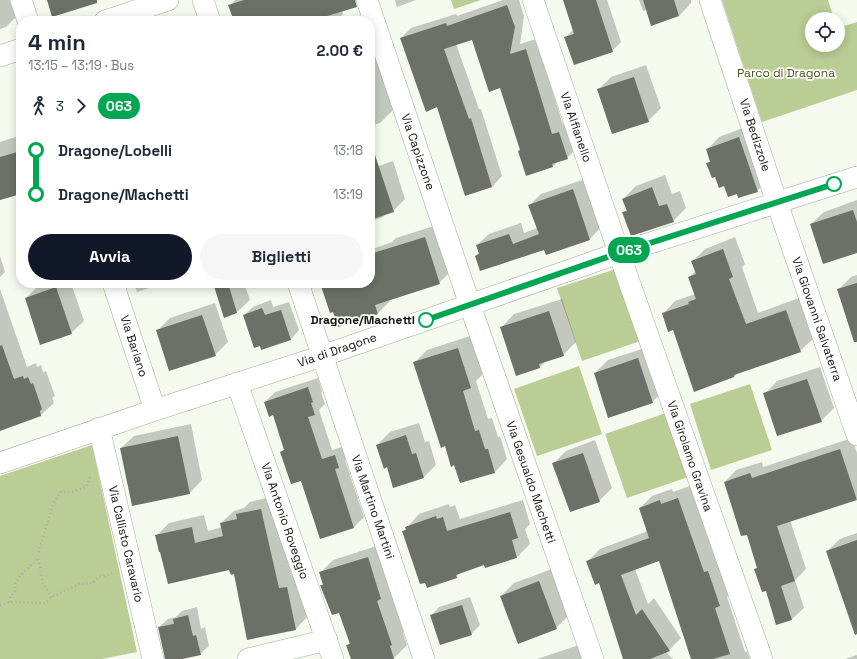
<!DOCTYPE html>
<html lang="it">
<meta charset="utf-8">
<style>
:root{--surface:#fff;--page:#f6f6f7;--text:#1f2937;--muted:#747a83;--accent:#111827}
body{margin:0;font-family:"Space Grotesk",sans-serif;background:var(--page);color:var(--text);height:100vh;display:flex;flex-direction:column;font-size:15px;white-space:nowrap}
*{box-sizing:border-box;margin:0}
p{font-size:13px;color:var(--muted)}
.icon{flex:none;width:22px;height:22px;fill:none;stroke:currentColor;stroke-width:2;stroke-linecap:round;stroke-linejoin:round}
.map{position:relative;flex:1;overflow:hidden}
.panel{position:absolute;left:16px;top:16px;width:359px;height:272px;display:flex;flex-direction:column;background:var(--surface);border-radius:16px;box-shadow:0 2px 10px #0003}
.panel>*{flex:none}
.badge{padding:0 8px;border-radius:13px;font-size:14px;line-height:26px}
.fabs{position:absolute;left:805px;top:12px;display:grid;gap:8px}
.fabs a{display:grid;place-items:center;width:40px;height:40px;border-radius:50%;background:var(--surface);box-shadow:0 2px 10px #0003;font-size:20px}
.map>.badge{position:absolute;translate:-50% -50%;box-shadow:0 0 0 2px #fff}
.legs{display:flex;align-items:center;gap:6px;height:44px;padding:0 12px;font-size:13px}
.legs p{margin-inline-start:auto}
.headline{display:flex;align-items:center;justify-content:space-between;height:68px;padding:0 12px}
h1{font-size:22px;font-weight:600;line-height:30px}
.button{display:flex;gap:8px;margin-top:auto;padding:8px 12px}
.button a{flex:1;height:46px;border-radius:24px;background:var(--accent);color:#fff;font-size:16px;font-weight:600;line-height:46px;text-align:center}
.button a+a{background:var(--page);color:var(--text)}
ul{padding:0 12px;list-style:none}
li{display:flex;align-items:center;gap:14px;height:44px;font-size:15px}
li i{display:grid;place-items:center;width:6px;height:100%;margin:0 5px;background:currentColor}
li i::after{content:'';width:10px;height:10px;margin:-5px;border:3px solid;border-radius:50%;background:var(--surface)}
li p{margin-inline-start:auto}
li:first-child i{background:linear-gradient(#0000 50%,currentColor 0)}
li:last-child i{background:linear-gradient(currentColor 50%,#0000 0)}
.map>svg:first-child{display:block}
</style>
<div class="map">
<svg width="857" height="659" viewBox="0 0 857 659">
<rect width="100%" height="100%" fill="#f5f9ee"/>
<!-- green -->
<path fill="#bacd95" d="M451 0H481L454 9Z
M722 0H828L834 19H812V45H838V28L857 22V90L762 122Z
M619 268 643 340 582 361 557 288Z
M579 366 602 434 537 456 514 389Z
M750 384 772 450 711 470 690 404Z
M669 412 691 476 627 498 605 434Z
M92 445 137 652 102 659H0V476Z"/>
<!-- shadow -->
<path fill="#0003" d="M0 0H15L19 14 6 27 0 29Z
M235 0H357L350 8 342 10 343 14 336 21H235L230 6Z
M395 0H416L397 7Z
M503 0H519L524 16 520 44 536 39 563 125 569 123 577 148 567 158 559 160 553 167 521 149 500 87 473 38 456 44 479 109H481L502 176 492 187 466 195 437 106 401 38 411 28 456 14 457 16Z
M564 0H607L621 42 612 51 566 37 573 30Z
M639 0H691V3L679 16 647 10 643 11Z
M370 41 393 110 380 123 370 126Z
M646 65 661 108 648 121 598 90 611 77Z
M751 125 770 178 757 191 737 192 725 185 708 163 711 161 707 150 719 137Z
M16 137 18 144 21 143V193L0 200V142Z
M393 161 405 199 393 211 387 213 383 217 370 222V169Z
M665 175 672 194 680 191 686 208 673 221 623 213 627 209 623 199 636 186Z
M585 179 601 227 590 239 546 254 545 249 476 256 480 252 477 245 489 234 521 223 524 233 537 228 530 205 541 194Z
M857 200V252L811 224 824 212Z
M437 225 451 271 439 283 389 299 390 301 378 313 339 326 321 283H370V250L392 242 396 238Z
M735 237 745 264 742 267 758 313 799 298 813 339 800 351 738 373 734 377 673 329 663 314 675 301 695 294 689 278 696 270 693 261 705 249Z
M0 256 5 272 0 277Z
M857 275V330L838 290 851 277Z
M46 283H71L84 321 71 333 26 298 38 286Z
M134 283H164L137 292Z
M224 283H244L250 300 237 312 225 316Z
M0 289 27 367 36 363 37 367 41 365 43 372 46 371 55 396 52 398 54 403 41 415 0 429Z
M562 299 576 342 563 355 547 360 540 367 502 327 514 314Z
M271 300 273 307 289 302 299 330 291 339 262 349 244 315 253 307Z
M215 303 228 342 215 355 157 331 170 318Z
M470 336 483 374 476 381 488 419 492 418 498 437 500 436 507 459 495 472 455 464 445 445 414 363 427 350Z
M651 346 665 390 652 402 595 373 608 360Z
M820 367 834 408 821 421 765 394 777 381Z
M318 378 322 392 321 393 325 404 319 410 332 450 345 446 348 457 345 460 364 517 354 527 301 479 282 452 285 448 273 414 265 402 275 392Z
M419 423 425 442 429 441 436 465 424 477 387 466 377 445 390 432Z
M191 424 202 480 190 493 121 448 134 436Z
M852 438 857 453V498L790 520 806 569 795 580 804 608 792 619 777 624 766 589 755 569 758 567 747 533 725 482 736 470 762 462 763 467Z
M595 440 612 488 599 501 553 464 566 451Z
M690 486 716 561 720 560 731 593 727 597 745 652 747 651 750 659H691L659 560 635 569 648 604 654 598 681 638 669 650 666 652 673 659H624L599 582 588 561 600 549 648 531 640 508 652 496 672 489 673 492Z
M274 496 292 576 300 575 308 616 296 629 230 568 156 536 169 523 204 515 208 531 222 527 221 523 234 511 244 508 250 502Z
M523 500 530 524 525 529 530 544 517 557 485 566 484 564 461 572 456 577 403 532 419 514 449 504 450 507 455 505 460 519Z
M857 533V615L827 551 840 539Z
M380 545 404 631 403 633 407 645 394 658 390 659H352L347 646 350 643 340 612 321 586 324 583 320 573 333 560Z
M552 569 569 615 556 628 501 596 514 583Z
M470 597 480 625 471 634 431 616 439 607Z
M197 607 201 629 205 627 209 646 200 654 178 659H166L159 627 168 619 176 617 182 611Z
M579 645 583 659H537Z
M857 655V659H845Z"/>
<!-- building -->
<path fill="#6c7066" d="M47 0H97V3L52 17Z
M244 0H355L357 7 327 16 329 21H234L228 5Z
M563 0H596L613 52 574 65 564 37 574 34Z
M643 0H674L679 16 651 26Z
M507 5 515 27 510 54 526 49 552 134 559 132 568 159 552 164 553 167 526 176 518 151 520 150 500 88 489 92 472 40 444 49 469 119 471 118 492 187 465 196 437 107 426 112 400 38 446 23 447 26Z
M634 77 649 122 612 134 597 89Z
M739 137 758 192 738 198 737 194 728 197 724 186 719 188 715 177 712 178 706 163 710 162 706 149Z
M370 149H373L394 212 370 220Z
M21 151V194L0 200V157Z
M652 187 659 206 667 204 674 222 631 236 622 212 627 211 622 199Z
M573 189 590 240 546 255 544 250 480 271 475 256 479 254 476 245 509 234 513 244 539 234 528 205Z
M853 210 857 222V253L823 264 810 224Z
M425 237 440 284 375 305 378 314 338 327 333 312 330 313 320 283H370V254Z
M723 249 733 277 729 279 746 324 786 310 801 352 734 375V377L694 392 673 330 668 332 662 313 689 304 688 302 696 299 688 277 696 274 691 261Z
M213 283H228L237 313 224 318Z
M857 283V342H854L837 289Z
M56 287 72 334 40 345 25 298Z
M262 308 265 315 281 310 291 340 261 350 260 346 254 348 243 315Z
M549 311 564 356 539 364 540 368 516 376 500 327Z
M202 315 216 356 169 371 156 330Z
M2 345 14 379 23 376 24 379 28 377 31 384 33 383 42 409 40 411 41 416 0 431V346Z
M458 348 471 388 463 391 475 431 479 430 485 449H488L495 473 460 483 454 465 451 467 445 446 441 448 413 362Z
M638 358 653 403 608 418 594 373Z
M807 379 822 422 777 436 763 393Z
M308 387 313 402 311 403 315 415 308 417 322 459 335 455 339 468 335 469 354 528 320 539 301 481 291 484 280 452 284 450 273 415 269 417 264 402Z
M406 435 412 454 416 453 424 478 393 488 387 467 384 469 376 445Z
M178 436 190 494 132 506 120 448Z
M840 449 857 500 777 526 795 581 781 586 792 620 776 625 766 591 762 592 754 569 757 568 747 535 741 536 724 482 750 473 752 478Z
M583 453 600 502 570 512 552 463Z
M678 498 704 572 708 571 720 606 715 608 730 654 713 659H691L659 561 621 575 636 615 642 609 670 651 650 659H623L599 583 595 585 586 561 649 538 639 508 660 500 661 504Z
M261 509 279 588 287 587 296 630 247 640 234 574 231 575 229 570 168 584 160 552H159L155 535 192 527 195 543 223 536 220 523 237 519 236 514Z
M510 512 518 538 512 540 517 558 485 568 484 565 456 575 457 578 427 588 425 583 420 584 402 531 406 530 405 527 436 516 437 519 443 517 447 531Z
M857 540V634L855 635 826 551Z
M368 557 381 599 377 601 392 645 390 646 394 659H351L346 645 350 644 339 613 332 615 320 585H323L319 572Z
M539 581 557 629 518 644 500 596Z
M462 605 472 635 440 645 430 615Z
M188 615 193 636 196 635 201 655 182 659H165L158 627 174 624 173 619Z"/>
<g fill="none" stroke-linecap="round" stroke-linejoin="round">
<defs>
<path id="minor" d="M21 0 28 21
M203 0 210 21
M367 0 470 305 593 659
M533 0 619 253 762 659
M710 0 777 203 857 435
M105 21 168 0
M0 56 21 49
M113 283 155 410
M298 283 424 659
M237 383 333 659
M99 428 153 659
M0 463 155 410 322 356 619 253 857 177
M248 659 327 640"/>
</defs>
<!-- minor casing -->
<use href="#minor" stroke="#a7aba0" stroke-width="22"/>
<!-- path -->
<path stroke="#acafa6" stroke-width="2.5" stroke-dasharray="1 3" stroke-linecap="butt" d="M52 597 43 583 38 558 40 547 54 502 61 492H72L86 487 90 477
M10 602V597L15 591V584L20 576 38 558
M0 605 10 602 45 603 52 597 79 584 93 583 99 577 114 573"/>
<!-- minor -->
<use href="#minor" stroke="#fff" stroke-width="21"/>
</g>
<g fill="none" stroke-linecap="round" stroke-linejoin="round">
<defs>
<path id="line-1" d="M426 320 619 253 834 184"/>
</defs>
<!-- line-1 casing -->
<use href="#line-1" stroke="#fff" stroke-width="9"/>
<!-- line-1 -->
<use href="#line-1" stroke="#00a651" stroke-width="6"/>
</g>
<!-- markers -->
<g fill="#fff" stroke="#00a651" stroke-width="2">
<circle cx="834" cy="184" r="7"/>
<circle cx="426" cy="320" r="7"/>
</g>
<g text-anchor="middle" stroke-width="3.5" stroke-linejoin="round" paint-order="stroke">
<!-- park labels -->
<g font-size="12" fill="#46561e" stroke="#fff">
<text x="786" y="77">Parco di Dragona</text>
</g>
<!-- street labels -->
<g font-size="12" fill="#12130f" stroke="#fff">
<text transform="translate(576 127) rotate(71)" y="4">Via Alfianello</text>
<text transform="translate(755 135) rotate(72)" y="4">Via Bedizzole</text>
<text transform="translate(418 152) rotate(71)" y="4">Via Capizzone</text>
<text transform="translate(817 319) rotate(71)" y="4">Via Giovanni Salvaterra</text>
<text transform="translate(134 346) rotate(72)" y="4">Via Bariano</text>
<text transform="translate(337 350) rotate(-19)" y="4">Via di Dragone</text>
<text transform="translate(690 456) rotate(71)" y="4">Via Girolamo Gravina</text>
<text transform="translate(531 482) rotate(71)" y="4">Via Gesualdo Machetti</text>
<text transform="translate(373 507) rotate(71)" y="4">Via Martino Martini</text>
<text transform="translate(285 521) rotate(71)" y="4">Via Antonio Roveggio</text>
<text transform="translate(126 544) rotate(77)" y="4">Via Callisto Caravario</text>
</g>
<!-- stop labels -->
<g font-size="12" font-weight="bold" fill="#12130f" stroke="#fff" text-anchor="end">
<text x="415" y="324">Dragone/Machetti</text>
</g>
</g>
</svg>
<div class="fabs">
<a><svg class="icon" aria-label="locate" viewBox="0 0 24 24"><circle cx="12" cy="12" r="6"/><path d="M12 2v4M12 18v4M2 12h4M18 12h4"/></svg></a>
</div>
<b class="badge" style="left:629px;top:250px;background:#00a651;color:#fff">063</b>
<section class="panel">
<div class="headline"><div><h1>4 min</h1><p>13:15 – 13:19 · Bus</p></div><b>2.00 €</b></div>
<div class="legs"><svg class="icon" aria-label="walk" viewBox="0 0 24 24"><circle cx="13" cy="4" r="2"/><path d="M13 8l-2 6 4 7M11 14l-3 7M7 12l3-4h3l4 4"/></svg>3<svg class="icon" aria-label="forward" viewBox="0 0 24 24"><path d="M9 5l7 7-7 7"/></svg><b class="badge" style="background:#00a651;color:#fff">063</b></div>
<ul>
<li><i style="color:#00a651"></i><b>Dragone/Lobelli</b><p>13:18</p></li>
<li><i style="color:#00a651"></i><b>Dragone/Machetti</b><p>13:19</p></li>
</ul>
<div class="button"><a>Avvia</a><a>Biglietti</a></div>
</section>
</div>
